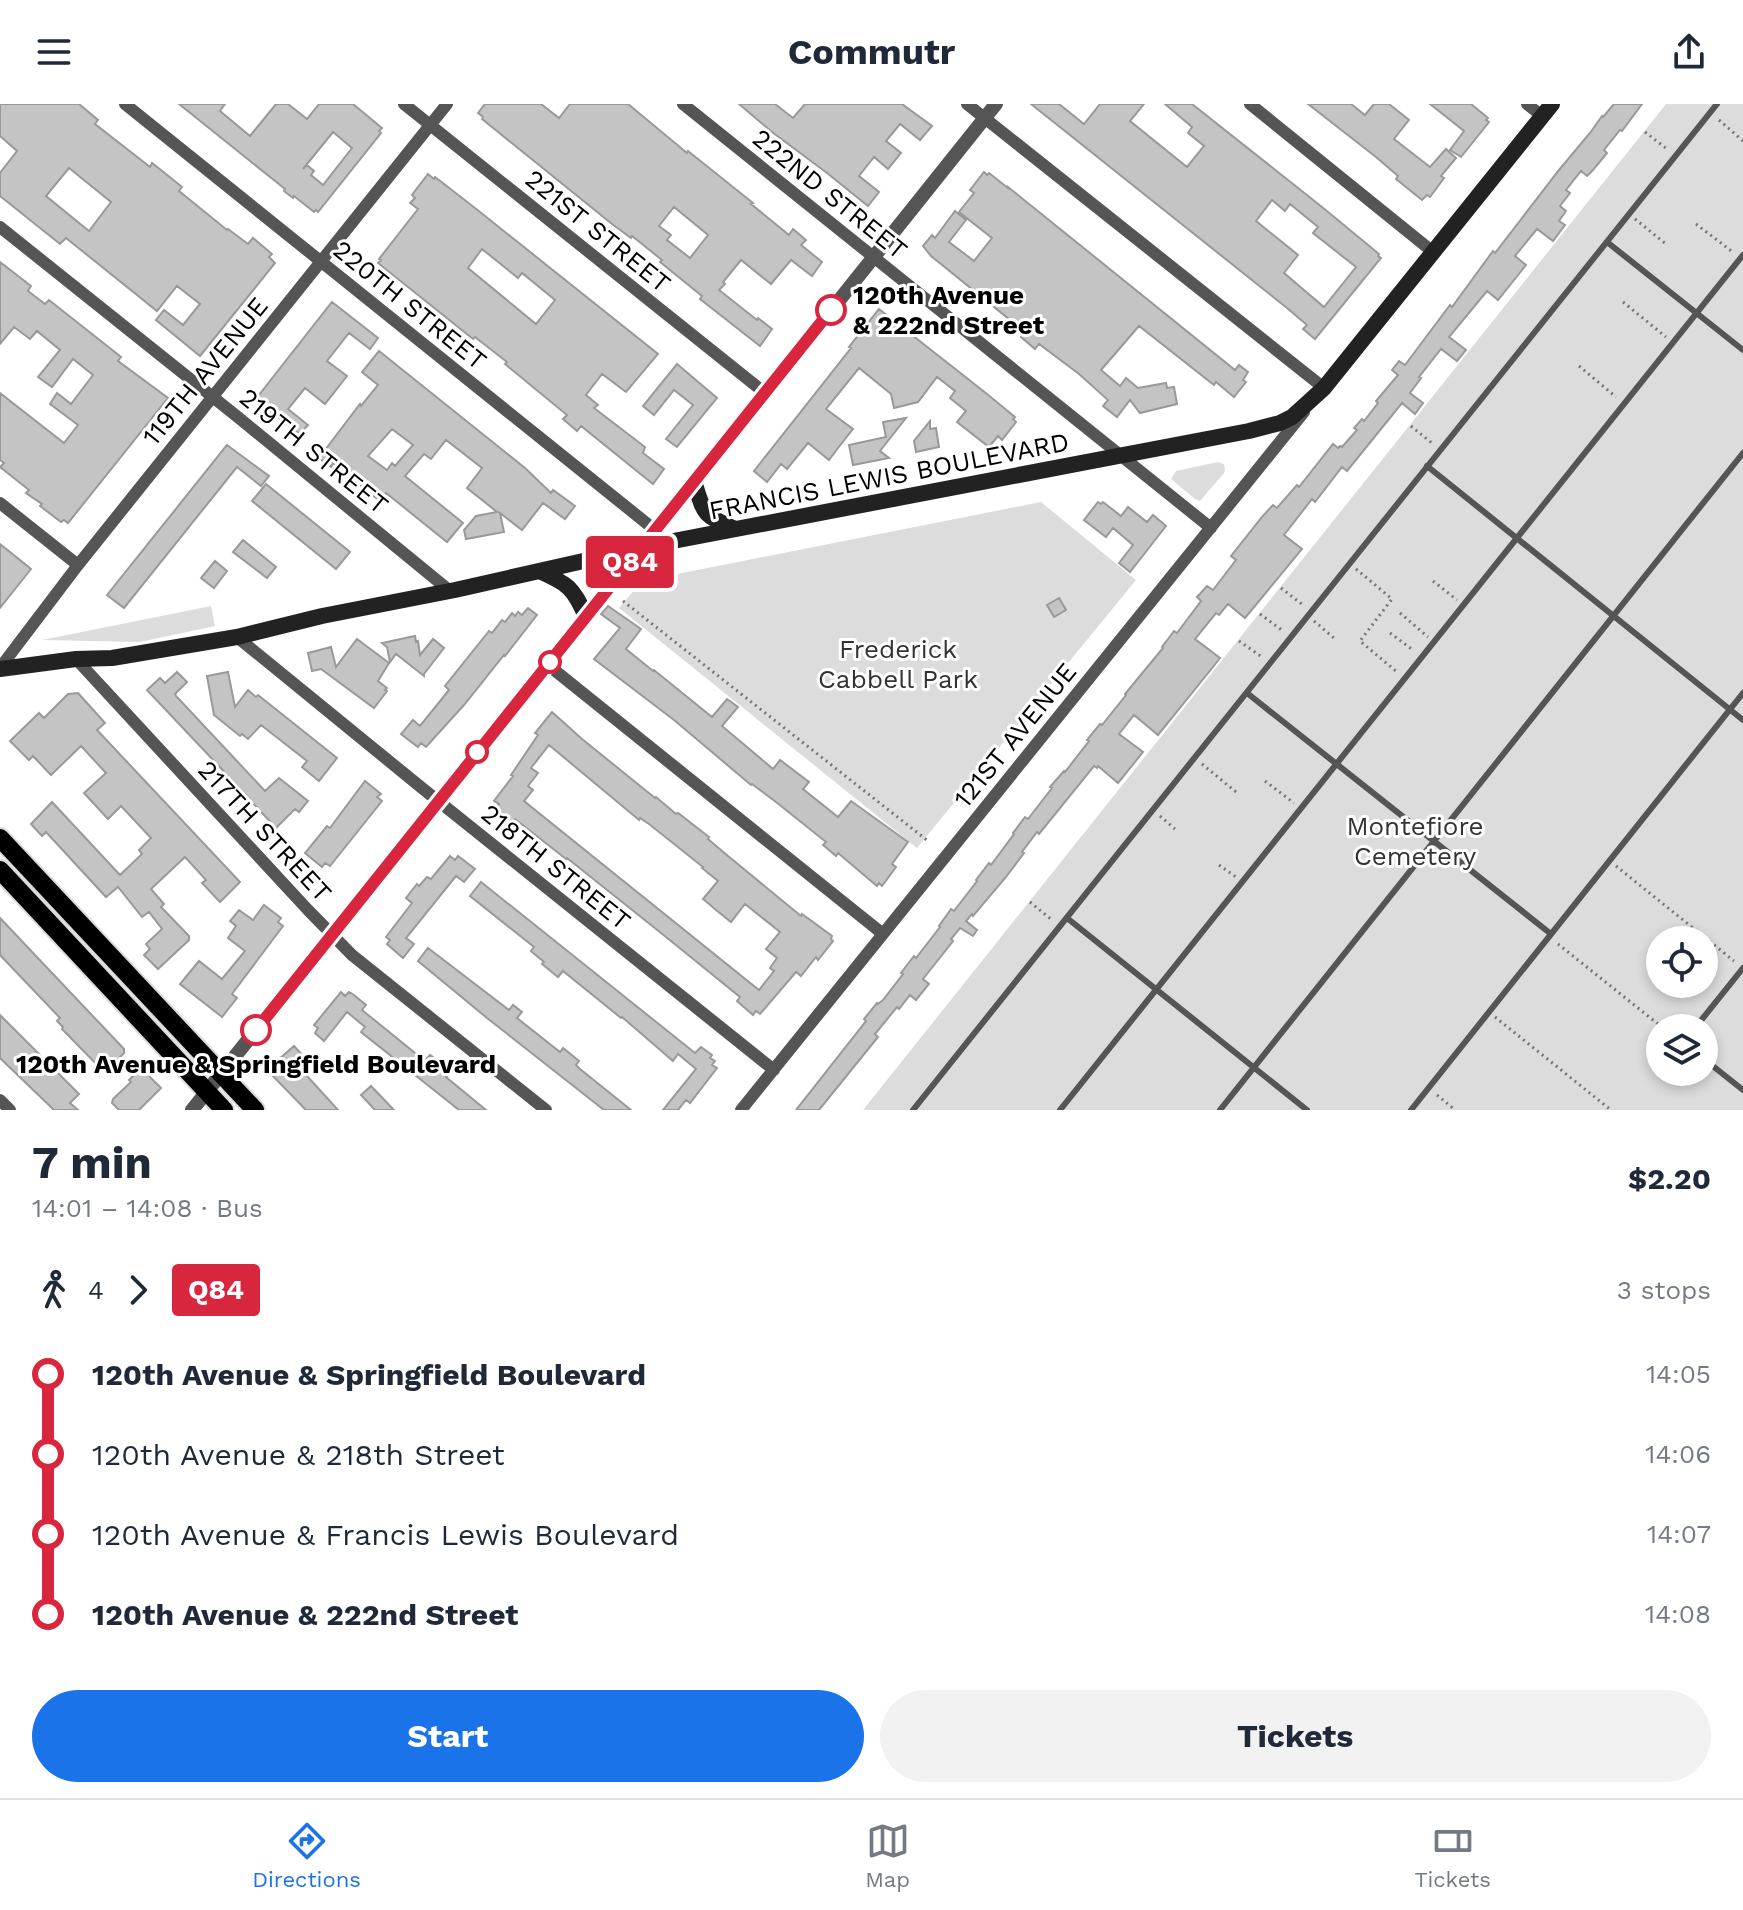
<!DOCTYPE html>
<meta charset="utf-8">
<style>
:root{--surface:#fff;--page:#f2f2f3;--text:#1f2937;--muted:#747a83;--line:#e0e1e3;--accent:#1a73e8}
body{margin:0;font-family:"Work Sans",sans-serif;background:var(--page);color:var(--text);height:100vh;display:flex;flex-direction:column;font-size:30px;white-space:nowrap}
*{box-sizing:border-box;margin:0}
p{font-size:26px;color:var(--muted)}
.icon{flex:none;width:44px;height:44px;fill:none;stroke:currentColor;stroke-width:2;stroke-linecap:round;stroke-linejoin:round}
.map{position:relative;height:1006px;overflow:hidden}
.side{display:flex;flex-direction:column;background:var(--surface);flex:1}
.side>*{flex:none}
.badge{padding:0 16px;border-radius:6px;font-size:28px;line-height:52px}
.controls{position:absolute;left:1646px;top:822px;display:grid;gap:16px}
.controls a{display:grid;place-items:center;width:72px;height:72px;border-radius:50%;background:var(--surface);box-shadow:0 4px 12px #0003;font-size:40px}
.map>.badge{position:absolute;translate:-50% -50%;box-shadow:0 0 0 4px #fff}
.legs{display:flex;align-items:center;gap:12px;height:88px;padding:0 32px;font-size:26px}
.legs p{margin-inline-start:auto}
.overview{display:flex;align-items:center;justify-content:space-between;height:136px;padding:0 32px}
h1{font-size:44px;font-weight:700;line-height:60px}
.button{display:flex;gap:16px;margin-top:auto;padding:16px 32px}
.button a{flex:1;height:92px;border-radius:48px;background:var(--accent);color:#fff;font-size:32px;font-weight:700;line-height:92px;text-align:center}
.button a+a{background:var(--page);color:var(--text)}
ul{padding:0 32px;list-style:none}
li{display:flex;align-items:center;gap:28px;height:80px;font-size:30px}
li i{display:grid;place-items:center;width:12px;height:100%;margin:0 10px;background:currentColor}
li i::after{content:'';width:20px;height:20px;margin:-10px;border:6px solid;border-radius:50%;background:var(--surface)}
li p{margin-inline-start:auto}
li:first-child i{background:linear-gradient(#0000 50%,currentColor 0)}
li:last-child i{background:linear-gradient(currentColor 50%,#0000 0)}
header{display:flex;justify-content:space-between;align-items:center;height:104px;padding:0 32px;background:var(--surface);font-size:36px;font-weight:700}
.menu{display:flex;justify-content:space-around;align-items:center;height:112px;border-top:2px solid var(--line);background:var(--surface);font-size:22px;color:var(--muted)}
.menu a{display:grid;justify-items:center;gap:4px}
.menu .selected{color:var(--accent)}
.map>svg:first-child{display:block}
</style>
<header><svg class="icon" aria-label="menu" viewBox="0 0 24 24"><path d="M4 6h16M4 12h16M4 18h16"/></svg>Commutr<svg class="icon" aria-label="share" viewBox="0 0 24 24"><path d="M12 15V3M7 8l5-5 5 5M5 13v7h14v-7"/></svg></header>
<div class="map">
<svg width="1743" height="1006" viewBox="0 0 1743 1006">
<rect width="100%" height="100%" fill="#fff"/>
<!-- green -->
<path fill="#dcdcdc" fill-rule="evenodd" d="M1666 0H1743V1006H863ZM1660 836H1704V880H1660ZM1660 924H1704V968H1660Z
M1218 358 1224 360 1225 366 1224 369 1200 397 1195 395 1171 375 1176 367Z
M1041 398 1136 476 917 744 619 504 642 477Z
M211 502 215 522 140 538 42 536Z"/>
<!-- building -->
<path fill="#c4c4c4" stroke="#999" stroke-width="2" fill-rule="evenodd" d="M0 0H79L98 16 95 20 150 63 152 59 161 66 182 83 179 87 227 126 228 125 248 140 253 134 272 150 269 153 275 159 200 252 156 216 164 206 183 221 200 200 177 182 157 207 66 134 60 140 0 92V69L17 47 0 32ZM69 64 111 98 89 127 46 92Z
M179 0H225L220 7 250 32 276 0H288L307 15 319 0H353L382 24 379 27 381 29 318 108 316 106 314 108 294 92 293 94 284 87 285 85ZM333 28 352 44 323 81 311 71 314 67 307 61 303 65Z
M485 0H541L559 14 570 0H628L687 49 688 47 753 99 751 100 789 131 793 125 806 136 801 141 822 158 812 172 791 156 771 180 741 156 723 178 725 180 719 186 757 216 758 214 772 225 760 242 700 195 702 192 660 158 662 156 632 132 631 134 612 120 482 15 483 13 478 9ZM674 103 708 131 690 154 667 136 671 131 659 122Z
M739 0H775L793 14 805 0H902L932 22 920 36 900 20 886 37 901 49 888 65 874 53 859 72 879 88 868 102 827 69 772 28Z
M1031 0H1059L1084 20 1100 0H1144L1130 17 1187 63 1204 42 1188 29 1192 23 1165 0H1192L1322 103 1379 150 1378 152 1381 154 1315 235 1303 225 1307 221 1287 204ZM1272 96 1285 107 1290 100 1318 123 1313 129 1356 163 1324 203 1284 169 1298 151 1256 117Z
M1308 0H1351L1365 11 1374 0H1389L1409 16 1394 35 1430 63 1446 45 1456 54 1441 72 1444 74 1430 93 1427 91 1422 96 1396 75 1398 72 1376 53Z
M1430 0H1471L1488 14 1486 16 1489 18 1461 53 1450 46 1464 27Z
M1614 0H1642L1622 27 1620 26 1604 46 1607 49 1593 66 1587 72 1581 67 1566 86 1570 89 1560 102 1566 107 1559 117 1565 121 1553 137 1537 125 1515 152 1526 161 1498 196 1487 187 1449 233 1466 246 1457 257 1441 245 1419 273 1421 274 1410 289 1423 299 1415 310 1402 299 1347 367 1342 363 1315 398 1312 395 1284 431 1302 445 1245 514 1228 500 1219 511 1216 509 1195 535 1220 554 1213 563 1158 631 1134 611 1119 630 1143 648 1118 679 1098 662 1097 664 1094 662 1039 730 1037 728 1022 748 1024 749 1006 773 973 812 972 810 966 817 977 826 973 832 960 824 951 835 953 837 923 875 929 880 916 896 910 891 899 905 897 903 875 930 878 933 819 1006H796L866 917 864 915 877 899 878 900 883 896 903 870 901 869 907 861 914 852 916 854 940 823 939 822 951 805 954 807 977 777 976 776 989 759 991 761 1014 730 1013 729 1025 713 1028 715 1052 684 1050 683 1064 667 1065 668 1089 637 1087 636 1100 620 1102 621 1126 591 1125 590 1163 544 1162 543 1174 527 1177 529 1201 497 1197 493 1207 482 1213 486 1236 456 1231 452 1262 413 1273 401 1277 404 1297 381 1299 383 1333 340 1338 344 1340 342 1342 343 1357 326 1354 324 1362 315 1364 317 1378 299 1376 297 1398 271 1392 266 1399 257 1405 261 1450 201 1452 203 1493 147 1495 149 1559 66 1590 29 1602 12 1603 13Z
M984 68 987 71 989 69 1008 84V83L1235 266 1239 261 1248 268 1243 276 1246 278 1234 293 1216 278 1214 281 1139 222 1101 266 1120 282 1126 274 1138 284 1166 279 1167 284 1174 283 1177 300 1140 309 1130 296 1117 313 1103 302 1108 296 1079 270 1039 240 1035 245 1021 233 1025 228 931 152 923 142 932 131 935 134 955 107 966 116 949 138 974 157 992 134 959 108 974 89 970 86Z
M428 70 434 75 435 73 475 104 658 250 626 288 602 270 586 291 598 301 594 304 645 343 643 349 664 365 653 380 581 322 577 327 563 315 567 311 505 260 507 258 475 233 473 235 378 159 381 156 379 155 418 105 410 99 415 94 412 91ZM482 145 518 174 522 169 555 196 536 220 468 164Z
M0 158 31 182 28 187 45 200 49 196 121 253 118 257 168 294 68 419 64 416 61 418 40 402 42 400 26 389 29 386 0 363 4 359 0 356V289L64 339 78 321 50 300 57 289 71 300 93 271 73 255 52 283 38 273 60 246 37 227 30 235 14 223 0 240Z
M332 198 378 234 370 245 349 229 327 257 347 272 325 300 305 284 288 305 308 321 300 330 255 296Z
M879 205 987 290 1015 313 1013 315 1016 318 1002 336 998 332 989 343 957 318 966 307 950 294 955 287 937 273 918 298 894 304 891 290 859 264 826 305 853 325 838 344 829 356 808 339 787 365 781 360 767 378 754 367 851 244 849 243Z
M379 247 525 364 551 389 553 386 575 402 565 415 543 399 522 426 500 409 504 428 466 435 464 426 476 412 497 408 467 384 482 364 446 336 431 355 424 350 405 372 463 419 447 438 386 389 380 397 333 359 331 363 319 354 360 300 361 302 378 281 362 268ZM392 325 413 341 395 362 392 359 387 366 368 352Z
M677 260 717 294 677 343 666 335 693 301 674 286 654 311 643 302Z
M906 314 880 347 889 354 853 361 849 341 886 333 883 318Z
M930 317V325L936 324 939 343 916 348 914 337Z
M227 341 269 372 261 382 237 363 124 504 107 491Z
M266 380 350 448 336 465 252 397Z
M1098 398 1101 400 1103 398 1121 412 1128 403 1147 418 1153 411 1166 422 1130 468 1119 459 1133 441 1113 424 1106 433 1084 416Z
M243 436 276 463 267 474 233 448Z
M0 440 31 465 0 504Z
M215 457 227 467 214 484 201 474Z
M1059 494 1066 506 1054 513 1047 501Z
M608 502 641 525 626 545 653 567 654 566 712 613 727 595 738 603 722 622 773 665 780 656 809 678 803 685 838 713 851 697 908 738 892 760 896 763 882 782 879 779 877 782 838 749 836 752 823 741 826 738 776 698 752 680 751 681 674 616 594 555 620 524 601 510Z
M528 504 537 511 505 552 504 551 464 601 426 643 421 639 418 643 401 630 413 616 420 622 449 586 445 582 489 527 492 529 502 516 505 518 512 509 515 512 518 508 522 511Z
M415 532 416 538 418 537 420 551 433 535 444 544 424 570V572L396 550 390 558 387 543 382 539Z
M357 535 389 559 378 577 387 584 385 586 387 587 374 604 321 565 312 567 308 549 331 543 336 563Z
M177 568 187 578 175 590 176 592 265 687 279 674 308 697 299 708 295 705 276 724 216 659 147 586 160 574 165 579Z
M228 568 235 603 248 586 256 593 258 591 337 654 319 677 302 663 307 657 261 621 248 635 242 630 240 632 214 611 207 572Z
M78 589 105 619 97 626 240 778 220 798 202 779 206 776 185 753 151 785 164 800 161 803 189 832V836L158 865 144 851 150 845 146 840 162 825 149 808 142 813 118 783 106 793 46 728 42 732 31 720 52 698 120 771 142 750 139 746 151 734 121 702 108 715 84 689 106 669 81 642 51 671 33 652 29 656 10 637 39 609 44 614 68 590Z
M552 608 582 635 655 694 656 693 676 710 678 709 709 733 708 735 728 752 801 812 802 810 832 832 831 835 833 837 818 856 816 853 801 872 796 868 760 910 756 907 753 911 737 897 740 893 661 829 567 754 566 755 515 715 512 718 495 705 499 700 494 697 513 672 511 671 538 631 535 629ZM549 641 639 716 640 714 649 720 703 763 702 764 718 777 703 795 716 806 731 818 745 800 780 828 766 845 777 854 770 864 774 867 759 886 524 697 533 686 528 682 538 669 531 664Z
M365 677 381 690 377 693 382 697 330 762 325 759 322 763 305 749 327 722 330 724Z
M450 752 455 756 458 752 475 765 464 778 456 772 406 834 414 840 403 854 387 840 390 836 386 833 412 799 406 794 417 780 419 782 427 773 431 775Z
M481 778 695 949 701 943 712 951 710 954 715 957 712 961 717 964 690 999 686 996 678 1006H663L696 965 678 950 673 957 622 913 621 914 563 867 558 873 542 860 544 858 531 847 534 843 470 792Z
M264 801 281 814 278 818 283 822 232 890 237 894 222 913 180 880 199 857 222 875 245 847 228 834 236 822 230 817 239 806 253 816Z
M0 814 124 945V949L107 966 103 967 62 925 63 923 57 917 60 914 0 851Z
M428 844 509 906 513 901 522 908 517 914 560 948 563 944 579 957 576 961 580 965 631 1006H604L487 914 418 857Z
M341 888 345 892 349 888 354 891 366 901 362 906 425 957 430 951 451 967 446 973 486 1006H459L361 928 365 923 347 908 324 937 315 929 318 924 314 921Z
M0 911 79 990 70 999 78 1006H54L0 954Z
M294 942 306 955 298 962 338 1006H306L269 968 271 966 269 964Z
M141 964 161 984 139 1006H119L112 999 113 995 131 978 129 976Z
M371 982 394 1006H375L361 991Z"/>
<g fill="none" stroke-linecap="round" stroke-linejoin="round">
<defs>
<path id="primary" d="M0 734 255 1006
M0 766 224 1006"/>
</defs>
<!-- primary casing -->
<use href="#primary" stroke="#dbdbdb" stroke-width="22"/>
<!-- path -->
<path stroke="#777" stroke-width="3" stroke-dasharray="2 4" stroke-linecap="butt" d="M1719 16 1743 37
M1645 28 1667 45
M1635 115 1666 140
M1696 120 1734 149
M1623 198 1666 233
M1579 262 1616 293
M1411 322 1433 340
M1356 465 1392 495 1360 537 1397 568
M1433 477 1457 496
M1281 484 1303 501
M623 497 928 737
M1400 509 1428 533
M1260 510 1283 527
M1314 517 1335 535
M1390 529 1413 546
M1239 537 1262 553
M1202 660 1236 688
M1265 677 1294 699
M1160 712 1175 725
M1219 761 1236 773
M1616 762 1734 857
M1030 798 1052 816
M1558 840 1663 924
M1495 913 1611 1006
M1437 991 1455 1006"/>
<!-- service -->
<path stroke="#555" stroke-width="6" d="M1607 138 1743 246
M1427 362 1743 616
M1247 589 1551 830
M1067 814 1307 1006
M1695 924 1743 864
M1704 955 1743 986
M913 1006 1717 0
M1060 1006 1743 151
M1220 1006 1743 349
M1411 1006 1743 589"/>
<!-- minor -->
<path stroke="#555" stroke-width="12" d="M125 0 655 426 659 434
M404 0 765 289
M683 0 1211 424
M967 0 1324 284 1321 288
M1250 0 1433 148
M1527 0 1542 12
M0 123 239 314 450 487
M0 399 78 461
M237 533 422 684 774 966
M76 555 308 806 352 851 546 1006
M548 561 883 830
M0 564 78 461 447 0
M0 996 10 1006
M741 1006 1304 308"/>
<!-- tertiary -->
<path stroke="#555" stroke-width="14" d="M192 1006 996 0"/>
<!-- secondary -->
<path stroke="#222" stroke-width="16" d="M694 377C705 412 702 410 735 425
M539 467C567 479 574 484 586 513
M0 565 76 555 112 554 237 533 322 512 455 486 668 438 1249 327 1280 319 1292 313 1324 284 1552 0"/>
<!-- primary -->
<use href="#primary" stroke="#000" stroke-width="18"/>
</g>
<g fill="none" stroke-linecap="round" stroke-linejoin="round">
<defs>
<path id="line-1" d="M256 926 831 206"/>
</defs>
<!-- line-1 casing -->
<use href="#line-1" stroke="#fff" stroke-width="18"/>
<!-- line-1 -->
<use href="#line-1" stroke="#d7263d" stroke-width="12"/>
</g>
<!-- markers -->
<g fill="#fff" stroke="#d7263d" stroke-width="4">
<circle cx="831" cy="206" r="14"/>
<circle cx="550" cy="558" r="10"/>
<circle cx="477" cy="648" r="10"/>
<circle cx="256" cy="926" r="14"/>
</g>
<g text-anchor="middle" stroke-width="6" stroke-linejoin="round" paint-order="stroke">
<!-- street labels -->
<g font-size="26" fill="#000" stroke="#fff">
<text transform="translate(830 90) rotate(39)" y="9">222ND STREET</text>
<text transform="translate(598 127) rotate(39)" y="9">221ST STREET</text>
<text transform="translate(410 201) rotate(39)" y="9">220TH STREET</text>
<text transform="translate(205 267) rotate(-51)" y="9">119TH AVENUE</text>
<text transform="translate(314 347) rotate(39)" y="9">219TH STREET</text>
<text transform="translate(889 372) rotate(-11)" y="9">FRANCIS LEWIS BOULEVARD</text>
<text transform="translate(1015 631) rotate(-51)" y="9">121ST AVENUE</text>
<text transform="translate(265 727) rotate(47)" y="9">217TH STREET</text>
<text transform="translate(556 763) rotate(39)" y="9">218TH STREET</text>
</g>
<!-- stop labels -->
<g font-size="26" font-weight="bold" fill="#000" stroke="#fff" text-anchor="start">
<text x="853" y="200">120th Avenue<tspan x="853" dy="30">&amp; 222nd Street</tspan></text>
<text x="256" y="969" text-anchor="middle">120th Avenue &amp; Springfield Boulevard</text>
</g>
<!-- park labels -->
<g font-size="26" fill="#333" stroke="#fff">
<text x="898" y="554">Frederick<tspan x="898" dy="30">Cabbell Park</tspan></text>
<text x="1415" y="731">Montefiore<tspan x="1415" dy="30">Cemetery</tspan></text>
</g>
</g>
</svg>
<div class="controls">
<a><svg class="icon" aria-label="locate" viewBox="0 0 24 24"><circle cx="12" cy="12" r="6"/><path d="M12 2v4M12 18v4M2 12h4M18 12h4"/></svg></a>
<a><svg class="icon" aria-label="layers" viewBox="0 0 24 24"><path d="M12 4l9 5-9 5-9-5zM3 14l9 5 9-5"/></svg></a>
</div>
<b class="badge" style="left:630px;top:458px;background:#d7263d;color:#fff">Q84</b>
</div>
<section class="side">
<div class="overview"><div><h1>7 min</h1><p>14:01 – 14:08 · Bus</p></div><b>$2.20</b></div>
<div class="legs"><svg class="icon" aria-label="walk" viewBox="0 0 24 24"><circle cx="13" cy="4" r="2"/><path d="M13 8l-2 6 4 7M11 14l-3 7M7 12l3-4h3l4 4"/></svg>4<svg class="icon" aria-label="forward" viewBox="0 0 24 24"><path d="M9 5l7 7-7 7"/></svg><b class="badge" style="background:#d7263d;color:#fff">Q84</b><p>3 stops</p></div>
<ul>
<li><i style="color:#d7263d"></i><b>120th Avenue &amp; Springfield Boulevard</b><p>14:05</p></li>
<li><i style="color:#d7263d"></i><span>120th Avenue &amp; 218th Street</span><p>14:06</p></li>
<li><i style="color:#d7263d"></i><span>120th Avenue &amp; Francis Lewis Boulevard</span><p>14:07</p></li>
<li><i style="color:#d7263d"></i><b>120th Avenue &amp; 222nd Street</b><p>14:08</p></li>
</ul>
<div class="button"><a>Start</a><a>Tickets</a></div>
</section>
<nav class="menu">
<a class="selected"><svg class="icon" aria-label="directions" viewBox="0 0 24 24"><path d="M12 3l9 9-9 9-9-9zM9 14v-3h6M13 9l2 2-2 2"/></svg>Directions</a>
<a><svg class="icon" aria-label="map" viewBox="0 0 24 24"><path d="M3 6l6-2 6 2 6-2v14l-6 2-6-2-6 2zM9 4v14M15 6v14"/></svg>Map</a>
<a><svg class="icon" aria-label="tickets" viewBox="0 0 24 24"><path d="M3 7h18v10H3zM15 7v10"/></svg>Tickets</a>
</nav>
